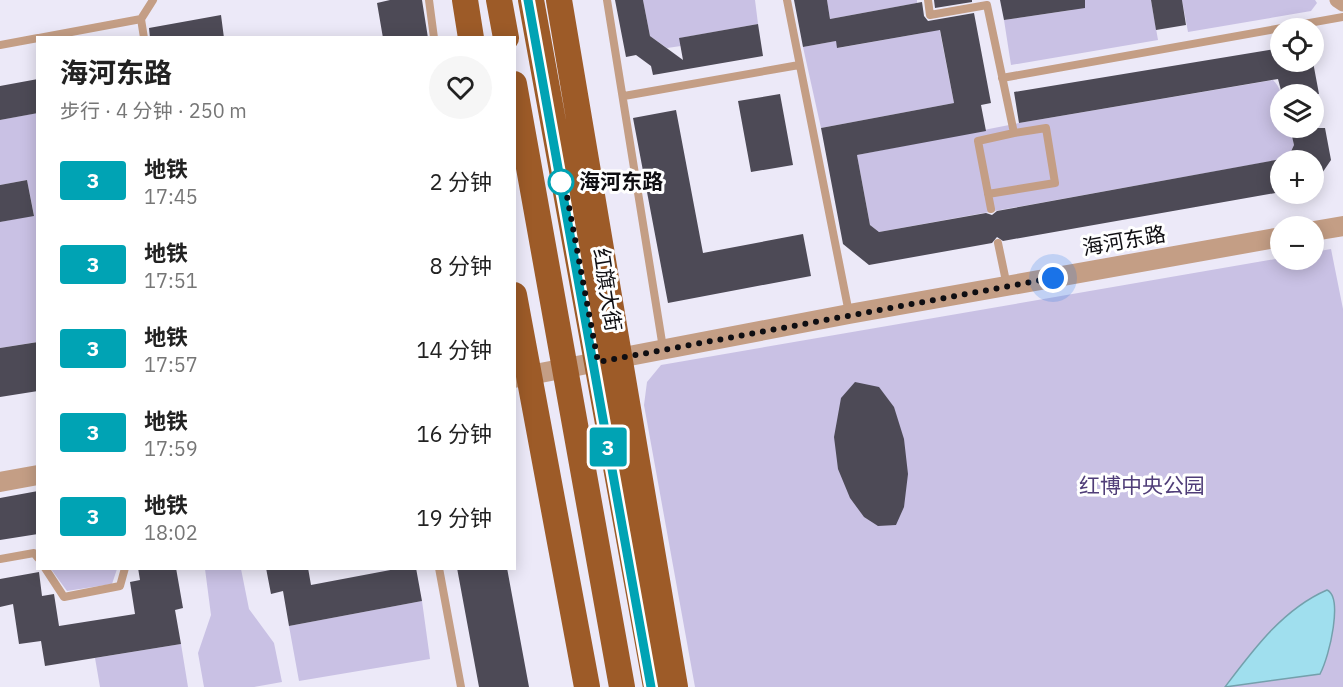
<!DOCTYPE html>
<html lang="zh">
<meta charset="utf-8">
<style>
:root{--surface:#fff;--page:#f6f6f6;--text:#222;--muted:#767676}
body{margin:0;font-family:"IBM Plex Sans","Noto Sans SC",sans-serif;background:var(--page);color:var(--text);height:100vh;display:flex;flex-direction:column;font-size:22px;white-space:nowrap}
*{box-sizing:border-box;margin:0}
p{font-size:20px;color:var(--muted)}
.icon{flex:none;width:33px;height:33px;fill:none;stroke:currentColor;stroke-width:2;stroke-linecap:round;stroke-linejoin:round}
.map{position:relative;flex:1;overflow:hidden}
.sheet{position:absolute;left:36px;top:36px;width:480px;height:534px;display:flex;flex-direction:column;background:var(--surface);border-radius:0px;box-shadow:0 3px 15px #0003}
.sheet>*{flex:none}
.badge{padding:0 12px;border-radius:4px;font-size:21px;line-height:39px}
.fabs{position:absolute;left:1270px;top:18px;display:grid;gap:12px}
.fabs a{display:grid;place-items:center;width:54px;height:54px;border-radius:50%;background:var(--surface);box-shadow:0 3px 15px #0003;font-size:30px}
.you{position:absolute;width:30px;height:30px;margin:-15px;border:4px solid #fff;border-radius:50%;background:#1a73e8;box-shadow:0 0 0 9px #1a73e833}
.map>.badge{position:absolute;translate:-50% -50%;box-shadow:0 0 0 3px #fff}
.round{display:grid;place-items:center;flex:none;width:63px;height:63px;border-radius:32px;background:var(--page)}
.overview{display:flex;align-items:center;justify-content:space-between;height:102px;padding:0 24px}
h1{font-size:28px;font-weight:700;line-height:45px}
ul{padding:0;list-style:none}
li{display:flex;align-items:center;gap:18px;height:84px;padding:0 24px}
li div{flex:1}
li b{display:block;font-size:22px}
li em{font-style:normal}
li .badge{min-width:66px;font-weight:700;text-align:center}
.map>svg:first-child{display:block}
</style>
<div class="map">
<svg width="1343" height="687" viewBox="0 0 1343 687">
<rect width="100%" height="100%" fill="#ece9f8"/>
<!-- green -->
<path fill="#c9c1e4" d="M643 0H755L758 24 680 38 681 46 667 48 650 36Z
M827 0H917V3L830 19Z
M1071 0H1151L1158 40 1011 65 1004 20 1072 10Z
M1182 0H1315L1317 3 1311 11 1188 32Z
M939 27 954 103 821 128 803 47 836 41 838 48 923 33Z
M1273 80C1286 92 1281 110 1281 128H1290L1294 145 1288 158 879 232 870 225 857 155 1019 123Z
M37 113V342L0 348V222L34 215 27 180 0 185V120Z
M1331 249 1343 309V687H695L644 405 647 382 661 365 1281 258 1314 260V252Z
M51 569H117L112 584 67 591Z
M205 569H241L249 609 274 643 282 682 254 687H204L198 653 211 615Z
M422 601 430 659 299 681 289 626Z
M181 644 188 687H100L95 658Z"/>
<!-- water -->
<path fill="#a0dfee" stroke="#74a0ac" stroke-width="1.5" d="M1327 590C1343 597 1330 655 1320 674L1225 687C1253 650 1283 609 1327 590Z"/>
<!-- building -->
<path fill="#4d4a56" d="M390 0H422L428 38H383L377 3Z
M615 0H643L650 36 683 60 679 38 758 24 763 56 653 75 651 66 636 55 626 57Z
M794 0H827L830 19 922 2 924 16 928 21 974 13 991 103 981 105 986 131 857 155 870 225 879 232 986 213 992 215 997 211 1281 159V192L1003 241 997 237 992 243 869 265 843 244 821 128 954 103 940 30 837 48 836 41 803 47Z
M934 0H972V2L935 8Z
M1000 0H1085V8L1004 20Z
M1151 0H1182L1186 25 1156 30Z
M221 15 224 38H150L149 28Z
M1281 48V62H1313L1319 94H1282L1278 79 1019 123 1014 92Z
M38 79V113L0 120V86Z
M780 94 793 165 751 172 738 101Z
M676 110 703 253 803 234 811 276 668 303 633 118Z
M1290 128H1325L1331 160 1314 185V160H1287L1294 145Z
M27 180 34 216 0 222V185Z
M38 342V391L0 397V348Z
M855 382 879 387 894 407 904 439 908 474 904 507 896 525 878 526 864 517 850 498 838 469 834 437 841 398Z
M38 491V534L0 540V498Z
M138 568H176L183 608 175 610 181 644 45 666 41 641 19 644 13 604 0 607V579L39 572 42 596 54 594 59 626 135 614 130 582 140 580Z
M266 568H308L311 585 401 568H416L422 601 289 626 283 591 271 594Z
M457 568H507L529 687H479Z"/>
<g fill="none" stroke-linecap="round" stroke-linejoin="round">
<!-- service -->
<path stroke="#c49e85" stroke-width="8" d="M429 0 434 38
M607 0 663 348
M787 0 849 313
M928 0 930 15 987 5 1014 133 978 141 991 209
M141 19 153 0
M39 38 141 19 144 38
M0 45 38 38
M1002 78 1343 17
M624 96 799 65
M988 194 1055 183 1046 128 1014 133
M998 243 1007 286
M0 559 34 553 38 558
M45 568 64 597 120 586 125 568
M439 568 461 687"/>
<!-- minor -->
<path stroke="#c49e85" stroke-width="15" d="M1337 0 1343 4"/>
<!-- tertiary -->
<path stroke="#c49e85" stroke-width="20" d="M1314 231 1343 226
M514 378 849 314 1281 237
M0 482 38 475"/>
<!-- primary -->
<path stroke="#9d5b28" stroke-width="26" d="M465 0 471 38
M499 0 506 38
M531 0 656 687
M559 0 675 687
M514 84 622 687
M514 295 587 687"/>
</g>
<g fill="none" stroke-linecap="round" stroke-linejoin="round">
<defs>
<path id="line" d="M528 0 651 687"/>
</defs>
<!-- line casing -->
<use href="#line" stroke="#fff" stroke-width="14"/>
<!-- line -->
<use href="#line" stroke="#00a3b4" stroke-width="9"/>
<!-- walk -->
<path stroke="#0f0e12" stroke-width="6" stroke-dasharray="0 10.8" d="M561 182 564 180 598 362 1053 278"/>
</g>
<!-- markers -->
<circle fill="#fff" stroke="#00a3b4" stroke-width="3" cx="561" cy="182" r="12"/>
<g text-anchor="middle" stroke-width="6" stroke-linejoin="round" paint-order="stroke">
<!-- stop labels -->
<g font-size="21" font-weight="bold" fill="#0f0e12" stroke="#fff" text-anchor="start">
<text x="579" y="189">海河东路</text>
</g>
<!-- street labels -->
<g font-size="21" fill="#0f0e12" stroke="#fff">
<text transform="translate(1124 241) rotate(-10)" y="7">海河东路</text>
<text transform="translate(607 290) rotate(81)" y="7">红旗大街</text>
</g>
<!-- park labels -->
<g font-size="21" fill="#4f3d78" stroke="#fff">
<text x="1142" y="493">红博中央公园</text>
</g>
</g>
</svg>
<div class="fabs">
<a><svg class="icon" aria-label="locate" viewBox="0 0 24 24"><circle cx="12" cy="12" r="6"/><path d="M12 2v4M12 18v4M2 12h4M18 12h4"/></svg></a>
<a><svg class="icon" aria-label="layers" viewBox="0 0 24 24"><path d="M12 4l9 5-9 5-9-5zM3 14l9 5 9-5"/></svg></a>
<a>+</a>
<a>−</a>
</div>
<div class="you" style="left:1053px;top:278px"></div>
<b class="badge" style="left:608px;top:447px;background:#00a3b4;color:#fff">3</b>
<section class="sheet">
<div class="overview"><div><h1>海河东路</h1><p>步行 · 4 分钟 · 250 m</p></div><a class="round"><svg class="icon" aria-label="heart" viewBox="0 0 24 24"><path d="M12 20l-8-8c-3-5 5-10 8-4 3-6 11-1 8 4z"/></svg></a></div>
<ul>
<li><span class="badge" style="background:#00a3b4;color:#fff">3</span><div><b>地铁</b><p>17:45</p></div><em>2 分钟</em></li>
<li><span class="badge" style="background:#00a3b4;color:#fff">3</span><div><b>地铁</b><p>17:51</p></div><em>8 分钟</em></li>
<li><span class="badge" style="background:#00a3b4;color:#fff">3</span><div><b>地铁</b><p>17:57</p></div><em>14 分钟</em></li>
<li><span class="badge" style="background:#00a3b4;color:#fff">3</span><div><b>地铁</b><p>17:59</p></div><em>16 分钟</em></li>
<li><span class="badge" style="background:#00a3b4;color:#fff">3</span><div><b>地铁</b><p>18:02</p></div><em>19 分钟</em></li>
</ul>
</section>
</div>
